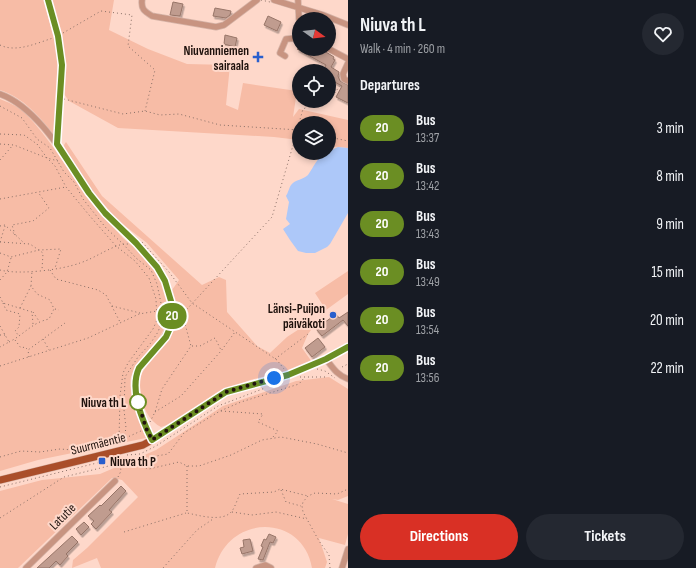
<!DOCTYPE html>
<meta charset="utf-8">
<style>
:root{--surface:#171b24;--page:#242831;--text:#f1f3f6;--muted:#9ea1a6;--accent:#d93025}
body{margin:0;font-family:"Sofia Sans Condensed",sans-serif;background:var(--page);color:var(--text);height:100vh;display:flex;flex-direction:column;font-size:15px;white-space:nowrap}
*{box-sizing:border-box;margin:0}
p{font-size:13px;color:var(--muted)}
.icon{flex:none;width:22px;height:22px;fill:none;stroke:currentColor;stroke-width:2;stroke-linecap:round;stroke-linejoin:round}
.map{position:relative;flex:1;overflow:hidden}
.sheet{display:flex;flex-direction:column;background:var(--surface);width:348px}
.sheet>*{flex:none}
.badge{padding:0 8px;border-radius:13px;font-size:14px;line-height:26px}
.needle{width:26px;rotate:105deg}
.controls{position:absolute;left:292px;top:12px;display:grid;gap:8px}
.controls a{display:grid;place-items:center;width:44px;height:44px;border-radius:50%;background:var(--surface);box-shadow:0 2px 6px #0003;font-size:20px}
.you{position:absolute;width:20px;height:20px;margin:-10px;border:3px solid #fff;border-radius:50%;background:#1a73e8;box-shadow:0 0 0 6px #1a73e833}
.map>.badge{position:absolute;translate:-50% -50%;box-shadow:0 0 0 2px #fff}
h2{padding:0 12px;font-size:15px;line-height:36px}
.round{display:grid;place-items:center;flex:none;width:42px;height:42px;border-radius:21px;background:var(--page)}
.overview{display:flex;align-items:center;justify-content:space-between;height:68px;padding:0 12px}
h1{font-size:19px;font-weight:700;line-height:30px}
.action{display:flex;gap:8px;margin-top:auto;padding:8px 12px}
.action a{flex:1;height:46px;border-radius:24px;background:var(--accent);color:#fff;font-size:16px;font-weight:700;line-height:46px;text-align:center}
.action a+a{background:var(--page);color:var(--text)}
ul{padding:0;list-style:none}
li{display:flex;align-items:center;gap:12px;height:48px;padding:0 12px}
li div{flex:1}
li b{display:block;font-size:15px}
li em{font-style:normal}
li .badge{min-width:44px;font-weight:700;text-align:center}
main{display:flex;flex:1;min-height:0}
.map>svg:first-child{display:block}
</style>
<main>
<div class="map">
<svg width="348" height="568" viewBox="0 0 348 568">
<defs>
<filter id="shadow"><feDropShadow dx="1.5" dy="2.5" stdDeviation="0" flood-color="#0004"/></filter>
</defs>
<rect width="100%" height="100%" fill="#fed8ca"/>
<!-- green -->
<path fill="#f7bca6" d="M0 0H44L58 55 55 136C40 117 23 97 0 90Z
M52 0H114L109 30 148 49 187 64 230 65 226 105 238 110 243 83 297 91 293 117 299 109 348 120V148L330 146 329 143V123H299V140L274 137 118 128 69 101 64 94V50Z
M0 99C7 102 18 106 24 112 51 139 69 173 93 203 102 215 113 227 123 238 137 250 151 261 160 278 165 286 169 297 169 306 168 328 158 341 144 357 140 363 133 370 131 377 127 390 141 425 146 438L38 460 0 471Z
M66 142 102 196 202 285 219 277 226 280 227 312 257 346 270 353 287 337 313 320 314 326 308 334 302 348 312 362 291 370 250 380 216 393 189 412 170 424 161 427C151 422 145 412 142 400 141 393 139 386 140 379 142 367 165 348 171 333 176 319 175 304 172 290L179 280 147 243 120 222 93 193 65 150 64 145Z
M348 271V294L326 310 315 293Z
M329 377 348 389V496L338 500 332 499 348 504V534L345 545 319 538 327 562 325 568H312C303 514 229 513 215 568H101L97 558 72 568 73 560 87 548 138 497 122 480 112 478 18 568H0V491L42 480 100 474 156 450 223 406 296 381Z"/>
<!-- water -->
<path fill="#adc8f9" d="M338 147 348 148V213L330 244 327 247 315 253H306L298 251 290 240 283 229 290 224 286 219 289 202 286 196C288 193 289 188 291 185 296 179 303 180 308 175 314 167 319 153 329 153V151Z"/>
<!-- building -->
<path fill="#c09c8f" stroke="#977568" filter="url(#shadow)" d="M173 2 183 4 180 16 170 15Z
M215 8 231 11 230 15 226 18 213 16Z
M268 16 281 22 277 31 264 25Z
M225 35 237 38 235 47 224 44Z
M297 49H321L334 57 333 59 335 60 331 67 339 72 338 76 340 81 348 85V103L336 97 342 86 329 79V71L324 69 326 65Z
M348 312V326L343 320 322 336 316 329 336 314 339 318Z
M318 338 325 347 312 357 305 348Z
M121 486 126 491 109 510 112 512 96 529 91 524 94 521 88 516 100 505 101 506Z
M84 522 89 527 81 535 76 529Z
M269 534 276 537 273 543 270 542 263 560 258 559 263 547 261 546 264 539 266 540Z
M72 536 78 542 66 554 68 556 60 565 56 561 49 568H37Z
M250 539 253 551 242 554 240 548 244 547 243 540Z"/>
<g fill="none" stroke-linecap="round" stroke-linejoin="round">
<defs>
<path id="minor" d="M48 0 58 36 62 65 57 144
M142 0C141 9 144 11 152 16L216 27 224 25 257 0
M274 0 323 15 348 25
M298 0 299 19
M329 49 348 59
M285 56 280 53 286 39 299 38
M348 63 343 74 344 79 348 81
M0 94C43 109 75 175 103 210 126 239 165 261 171 300 176 331 158 347 139 369 129 390 143 420 152 440
M326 359C333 368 337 375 348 379
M26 568 115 481
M256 568 265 565 271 568
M342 568 348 549"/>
<path id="major" d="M0 480 143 445 152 440 226 392 288 375 326 359 348 347"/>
</defs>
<!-- minor casing -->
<use href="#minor" stroke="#d6b4a8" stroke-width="7"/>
<!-- major casing -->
<use href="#major" stroke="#d6b4a8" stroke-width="8"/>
<!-- path -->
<path stroke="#886f66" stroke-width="1" stroke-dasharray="1 3" stroke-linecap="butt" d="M261 0 270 2
M63 33 101 11 132 15 128 46 155 70 145 111
M0 45C16 53 37 43 53 38
M329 98 332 97 341 84
M64 99 123 114 145 111 160 115 179 114 220 125 299 130
M0 106 22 118 37 139 50 148 64 172 74 182 83 199 106 228 123 244H129
M299 123 303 109 322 101
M0 134 24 135 37 144 47 158 55 166 66 187 89 215 116 246 135 261 149 278 156 299 157 320 153 329 128 363 123 373 120 396 119 441 121 444
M329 137 348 141
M0 144 14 145 47 158 58 161
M0 160 13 145
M0 199 66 187
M0 226 5 225 24 243
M15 235 12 225 33 221 49 208 38 192
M0 242 30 244 43 253 42 270
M0 242 5 226
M142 242 169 272 192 303 277 360 284 369
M0 253 11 257 39 250 61 249 55 268
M0 270C19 275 61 270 80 263 95 258 108 248 123 244L136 258 151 270 157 284 162 308V321L158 332 150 344 138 357 125 377 124 410 126 428 123 443
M50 270 56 279 98 290 106 295 120 322
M0 280 7 272 11 258
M0 297 3 303 32 312 33 324
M3 303 6 310 20 314 19 327 15 331 19 336
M112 306 140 313
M20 308 31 286
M55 309 59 310
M33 312 39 321
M176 321 272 217 299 125
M0 326 9 342 0 347
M0 335H5
M43 339 49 350
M15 340 21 348 25 347 27 349
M9 342C25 334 31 323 49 319L54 309 50 300 37 294 31 286 32 271
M192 346H200L215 338 221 350
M29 357 28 350 65 323
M275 359 308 334
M0 366 88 338 139 314 157 311
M342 367 348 364
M317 369 325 371 335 378
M300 377H326
M221 411 263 414 258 422 278 431 273 437
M155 412 181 396 221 351 235 332
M150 422 155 412 162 389 191 346 182 313
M127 455 140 454 156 446 218 406 265 388
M0 457 21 451 40 452 60 449 73 450 119 441 143 430
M133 460 135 464 149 469 179 462 187 466H199L231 455 262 440 281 437 317 444 348 453
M187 466V513C198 515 223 523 232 511 235 507 237 500 240 494L274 492 280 489 308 496
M118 477 121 471 119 458
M0 487 101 462
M281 490 286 502 301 506
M232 512 252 515 276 512 307 519
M0 518 64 477 133 460 168 454 184 433 220 411 241 402 299 384 304 378
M124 532 186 513
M163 568 197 530 213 519
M330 568 329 555 319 541 303 512 302 506 303 502 308 496 315 493 337 494 348 489"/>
<!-- minor -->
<use href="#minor" stroke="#c89481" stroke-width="5.5"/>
<!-- major -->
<use href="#major" stroke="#aa4e2a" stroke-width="7"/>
</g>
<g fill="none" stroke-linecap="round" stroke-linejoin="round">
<defs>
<path id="line" d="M48 0 58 36 62 65 57 144 89 193 105 213 136 243 157 267 165 281 171 301 172 316 170 328 166 337 139 368C129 390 142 420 152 440L226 392 288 375 326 359 348 347"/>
</defs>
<!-- line casing -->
<use href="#line" stroke="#fff" stroke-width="9"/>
<!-- line -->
<use href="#line" stroke="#6b8e23" stroke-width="6"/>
<!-- walk -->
<path stroke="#1f120d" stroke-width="4" stroke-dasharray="0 7.2" d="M138 402 146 428 152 440 226 392 274 378"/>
</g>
<!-- markers -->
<g fill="#295fcd" stroke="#fed8ca" stroke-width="1.5">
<path d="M256 51h4v4h4v4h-4v4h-4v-4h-4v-4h4z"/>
<circle cx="333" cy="315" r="4"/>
<rect x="98" y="457" width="8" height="8" rx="2"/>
</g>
<circle fill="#fff" stroke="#6b8e23" stroke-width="2" cx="138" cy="402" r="8"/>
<g text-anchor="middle" stroke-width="4" stroke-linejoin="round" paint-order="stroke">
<!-- poi labels -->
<g font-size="13" font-weight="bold" fill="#1f120d" stroke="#fed8ca" text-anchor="end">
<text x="249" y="55">Niuvanniemen<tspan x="249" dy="15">sairaala</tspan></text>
<text x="325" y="313">Länsi-Puijon<tspan x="325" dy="15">päiväkoti</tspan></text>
<text x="110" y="466" text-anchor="start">Niuva th P</text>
</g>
<!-- stop labels -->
<g font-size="13" font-weight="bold" fill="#1f120d" stroke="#fed8ca" text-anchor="end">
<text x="126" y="407">Niuva th L</text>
</g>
<!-- street labels -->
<g font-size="13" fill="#1f120d" stroke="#fed8ca">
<text transform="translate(98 443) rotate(-14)" y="5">Suurmäentie</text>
<text transform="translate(62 516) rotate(-45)" y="5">Latutie</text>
</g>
</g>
</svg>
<div class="controls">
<a><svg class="needle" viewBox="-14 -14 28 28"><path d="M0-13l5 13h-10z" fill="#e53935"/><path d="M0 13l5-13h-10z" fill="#9ea1a6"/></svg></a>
<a><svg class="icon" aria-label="locate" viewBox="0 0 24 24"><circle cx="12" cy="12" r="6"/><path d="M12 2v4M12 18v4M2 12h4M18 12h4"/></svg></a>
<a><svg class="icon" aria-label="layers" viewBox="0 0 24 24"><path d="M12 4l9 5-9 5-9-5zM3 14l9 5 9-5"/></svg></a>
</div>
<div class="you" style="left:274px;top:378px"></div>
<b class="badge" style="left:172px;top:316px;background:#6b8e23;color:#fff">20</b>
</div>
<section class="sheet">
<div class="overview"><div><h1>Niuva th L</h1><p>Walk · 4 min · 260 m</p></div><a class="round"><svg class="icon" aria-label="heart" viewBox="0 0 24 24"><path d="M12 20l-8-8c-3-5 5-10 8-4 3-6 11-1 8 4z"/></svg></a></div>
<h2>Departures</h2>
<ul>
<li><span class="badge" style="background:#6b8e23;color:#fff">20</span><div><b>Bus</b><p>13:37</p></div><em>3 min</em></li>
<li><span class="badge" style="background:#6b8e23;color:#fff">20</span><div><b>Bus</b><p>13:42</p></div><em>8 min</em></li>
<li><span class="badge" style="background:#6b8e23;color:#fff">20</span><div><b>Bus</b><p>13:43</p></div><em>9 min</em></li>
<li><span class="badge" style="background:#6b8e23;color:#fff">20</span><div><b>Bus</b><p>13:49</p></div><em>15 min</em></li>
<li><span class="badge" style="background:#6b8e23;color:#fff">20</span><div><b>Bus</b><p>13:54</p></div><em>20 min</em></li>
<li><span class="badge" style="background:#6b8e23;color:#fff">20</span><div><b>Bus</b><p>13:56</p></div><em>22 min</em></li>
</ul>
<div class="action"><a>Directions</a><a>Tickets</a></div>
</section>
</main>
